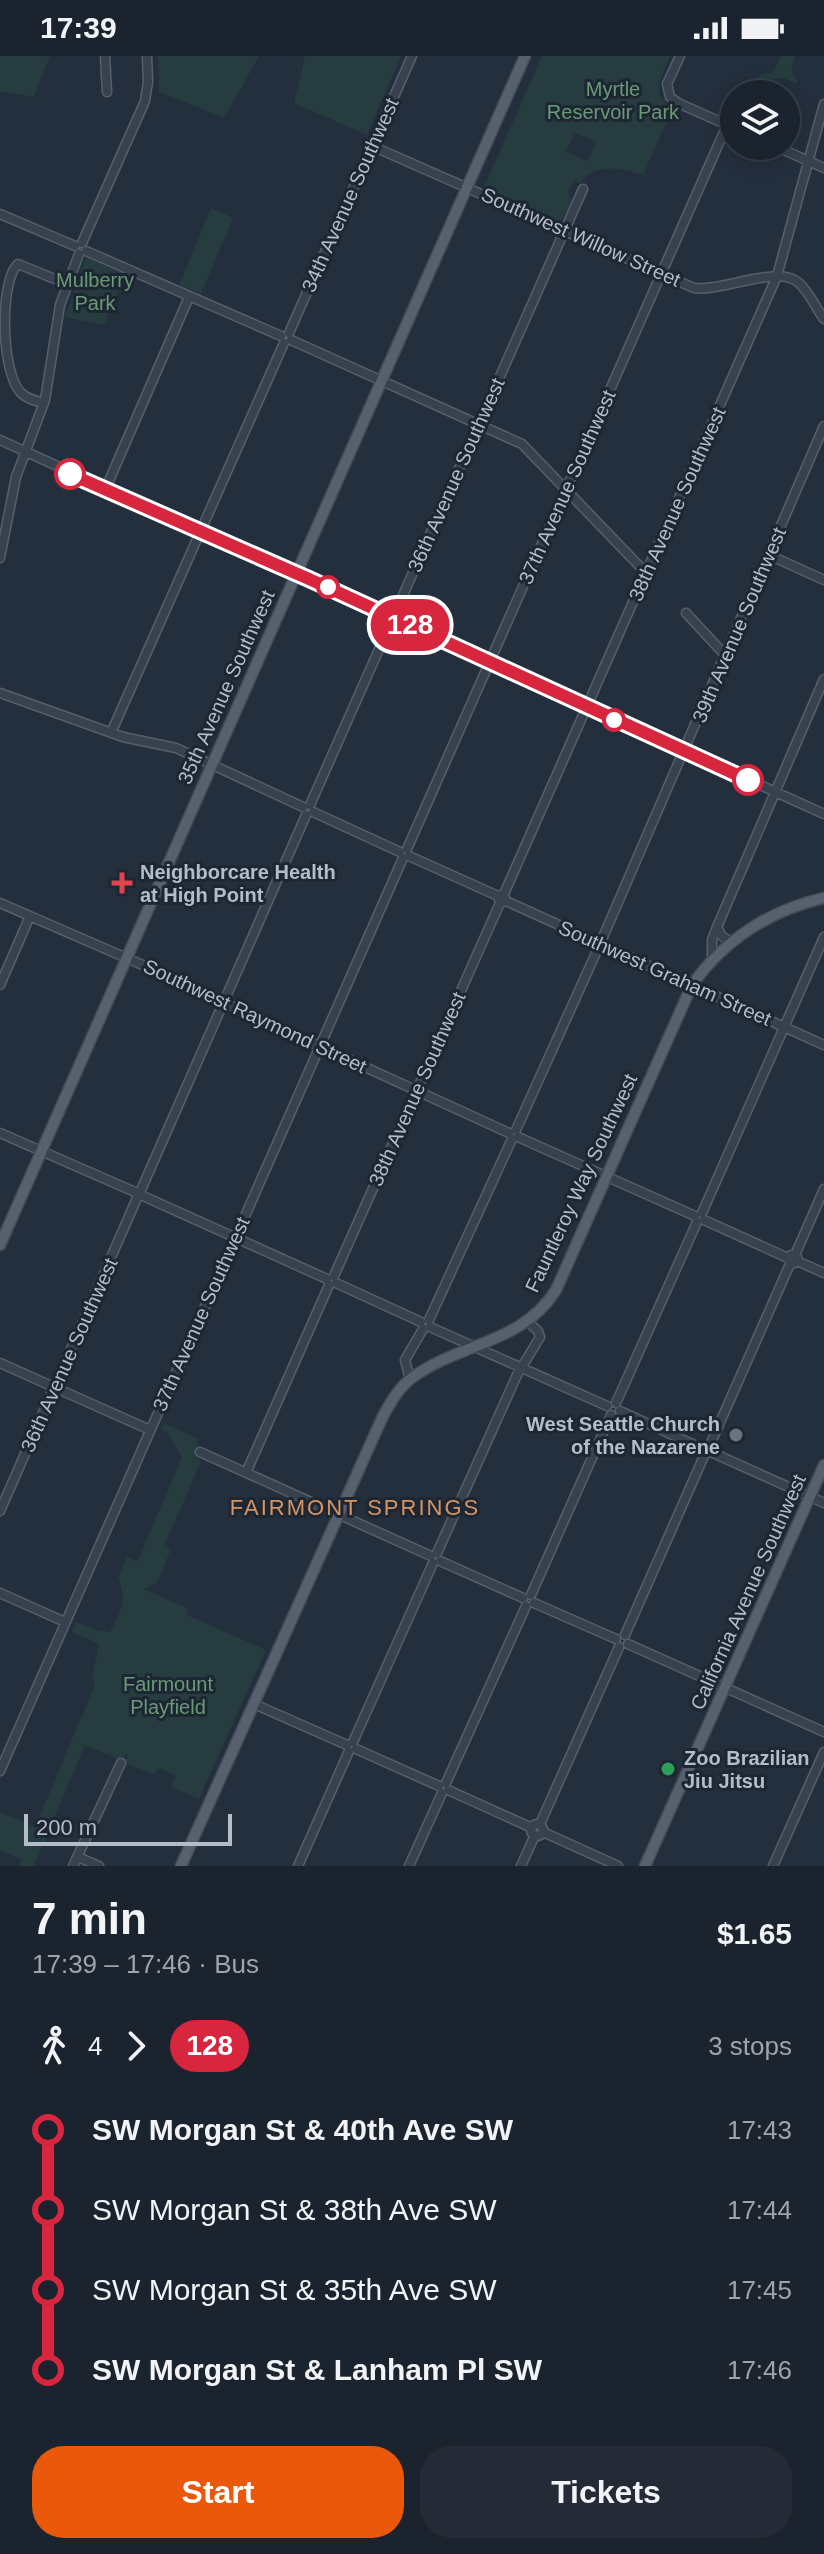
<!DOCTYPE html>
<meta charset="utf-8">
<style>
:root{--surface:#1b232e;--page:#242b36;--text:#f1f3f6;--muted:#a0a4aa;--line:#39404a;--accent:#ea580c}
body{margin:0;font-family:Arial,sans-serif;background:var(--page);color:var(--text);height:100vh;display:flex;flex-direction:column;font-size:30px;white-space:nowrap}
*{box-sizing:border-box;margin:0}
p{font-size:26px;color:var(--muted)}
.icon{flex:none;width:44px;height:44px;fill:none;stroke:currentColor;stroke-width:2;stroke-linecap:round;stroke-linejoin:round}
.map{position:relative;height:1810px;overflow:hidden}
.panel{display:flex;flex-direction:column;background:var(--surface);flex:1}
.panel>*{flex:none}
.badge{padding:0 16px;border-radius:26px;font-size:28px;line-height:52px}
.controls{position:absolute;left:720px;top:24px;display:grid;gap:16px}
.controls a{display:grid;place-items:center;width:80px;height:80px;border-radius:50%;background:var(--surface);box-shadow:0 4px 20px #0003,0 0 0 2px var(--line);font-size:40px}
.scale{position:absolute;left:24px;bottom:20px;width:208px;box-sizing:border-box;padding-left:8px;border:4px solid #b4bcc9;border-top:0;font-size:22px;line-height:28px;white-space:nowrap;color:#b4bcc9;-webkit-text-stroke:6px #1d2633;paint-order:stroke}
.map>.badge{position:absolute;translate:-50% -50%;box-shadow:0 0 0 4px #fff}
.legs{display:flex;align-items:center;gap:12px;height:88px;padding:0 32px;font-size:26px}
.legs p{margin-inline-start:auto}
.headline{display:flex;align-items:center;justify-content:space-between;height:136px;padding:0 32px}
h1{font-size:44px;font-weight:700;line-height:60px}
.button{display:flex;gap:16px;margin-top:auto;padding:16px 32px}
.button a{flex:1;height:92px;border-radius:32px;background:var(--accent);color:#fff;font-size:32px;font-weight:700;line-height:92px;text-align:center}
.button a+a{background:var(--page);color:var(--text)}
ul{padding:0 32px;list-style:none}
li{display:flex;align-items:center;gap:28px;height:80px;font-size:30px}
li i{display:grid;place-items:center;width:12px;height:100%;margin:0 10px;background:currentColor}
li i::after{content:'';width:20px;height:20px;margin:-10px;border:6px solid;border-radius:50%;background:var(--surface)}
li p{margin-inline-start:auto}
li:first-child i{background:linear-gradient(#0000 50%,currentColor 0)}
li:last-child i{background:linear-gradient(currentColor 50%,#0000 0)}
.status{display:flex;justify-content:space-between;align-items:center;height:56px;padding:0 40px;background:var(--surface);direction:ltr}
.status svg{height:22px;fill:currentColor}
.map>svg:first-child{display:block}
</style>
<div class="status"><b>17:39</b><svg viewBox="0 0 49 12"><path d="M0 12V9h3v3zM5 12V6h3v6zM10 12V3h3v9zM15 12V0h3v12zM26 1h20v11H26zM47 4h2v5h-2z"/></svg></div>
<div class="map">
<svg width="824" height="1810" viewBox="0 0 824 1810">
<rect width="100%" height="100%" fill="#242f3e"/>
<!-- green -->
<path fill="#263c3f" fill-rule="evenodd" d="M0 0H50L33 41 0 35Z
M158 0H259L224 62 159 36Z
M302 0H401L367 79 294 47 305 2Z
M542 0H670C662 20 649 40 673 52L643 119C620 112 596 106 580 127L575 125 568 136 572 145 561 167 483 133ZM574 77 596 86 588 105 566 96Z
M781 0H795L791 15 798 25 796 27 784 22 774 24 768 22 763 27 757 24 760 18 772 17Z
M211 152 233 162 201 238 179 229Z
M86 201 126 218 104 269 65 261Z
M164 1367 198 1383 196 1399 201 1406 165 1488 171 1493 157 1527 144 1533 187 1552V1559L266 1594 199 1743 171 1731 176 1720 158 1712 154 1719 125 1707 128 1699 126 1698 122 1705 85 1689 34 1810H19L21 1803 0 1794V1756L35 1771 95 1629 92 1621 99 1588 72 1576 76 1566 96 1574 110 1576C121 1555 128 1545 118 1522L127 1501 137 1506 182 1401 168 1378 161 1373Z"/>
<g fill="none" stroke-linecap="round" stroke-linejoin="round">
<defs>
<path id="minor" d="M105 0 107 36
M680 0 667 28 670 41 678 47 734 72
M372 90 694 232C722 236 778 208 799 227 809 236 816 252 824 263
M775 90 824 112
M0 158 75 190
M82 187 145 45 148 26 147 0
M86 195 281 280
M289 277 412 0
M291 284 522 388 646 517
M44 347C36 345 27 343 21 337 0 315 0 223 18 208L67 228
M0 384 824 758
M105 434 189 241
M769 499 824 524
M0 502 16 421 45 344 60 249 79 198
M686 557 725 599
M0 637 123 681 176 692 303 751
M111 677 284 287
M310 749 583 133
M313 756 400 796
M407 793 727 69
M409 800 498 840 504 838 506 845 500 847 498 840
M504 838 777 220 824 48
M506 845 824 989
M0 847 138 907 509 1077
M717 871 721 879 730 886
M712 902V884L717 871 824 623
M0 929 30 860
M516 1074 600 888 824 370
M0 1077 135 1136
M518 1081 695 1160
M141 1134 306 759
M143 1140 327 1223
M702 1157 824 881
M704 1164 788 1202
M788.5 1203a4.5 4.5 0 1 1 9 0a4.5 4.5 0 1 1-9 0Z
M795 1199 824 1133
M797 1205 824 1217
M334 1220 500 847
M336 1227 421 1266
M429 1264 512 1083
M430 1271 607 1350
M0 1307 150 1374
M410 1323 405 1304 423 1273
M616 1347 697 1166
M620 1355 701 1392
M710 1389 790 1208
M200 1396 431 1500
M713 1397 824 1447
M246 1417 329 1229
M0 1455 137 1142
M437 1497 517 1319 540 1281 538 1275 528 1266
M440 1505 523 1542
M0 1537 65 1566
M531 1539 611 1359
M534 1547 616 1583
M625 1579 704 1400
M628 1588 824 1676
M254 1648 347 1689
M353 1686 433 1507
M356 1693 439 1730
M0 1715 403 802
M446 1727 526 1550
M448 1734 532 1772
M531 1774a6 6 0 1 1 12 0a6 6 0 1 1-12 0Z
M540 1768 619 1591
M543 1776 618 1810
M78 1801 99 1810
M73 1810 121 1707
M298 1810 349 1695
M409 1810 442 1737
M521 1810 535 1779
M773 1810 824 1696"/>
<path id="major" d="M0 1189 525 0
M181 1810 383 1360C391 1346 399 1331 413 1321 460 1287 523 1287 556 1234L692 929C724 884 770 854 824 842
M645 1810 824 1409"/>
</defs>
<!-- minor casing -->
<use href="#minor" stroke="#565f6c" stroke-width="11"/>
<!-- major casing -->
<use href="#major" stroke="#414a57" stroke-width="13"/>
<!-- minor -->
<use href="#minor" stroke="#38414e" stroke-width="8"/>
<!-- major -->
<use href="#major" stroke="#56606e" stroke-width="10"/>
</g>
<g fill="none" stroke-linecap="round" stroke-linejoin="round">
<defs>
<path id="line-1" d="M70 418 309 523 748 724"/>
</defs>
<!-- line-1 casing -->
<use href="#line-1" stroke="#fff" stroke-width="18"/>
<!-- line-1 -->
<use href="#line-1" stroke="#d7263d" stroke-width="12"/>
</g>
<!-- markers -->
<g fill="#fff" stroke="#d7263d" stroke-width="4">
<circle cx="70" cy="418" r="14"/>
<circle cx="328" cy="531" r="10"/>
<circle cx="614" cy="664" r="10"/>
<circle cx="748" cy="724" r="14"/>
</g>
<path fill="#e0444e" stroke="#1d2633" stroke-width="3" d="M118 815h8v8h8v8h-8v8h-8v-8h-8v-8h8z"/>
<circle fill="#6b7280" stroke="#1d2633" stroke-width="3" cx="736" cy="1379" r="8"/>
<circle fill="#2e9e5b" stroke="#1d2633" stroke-width="3" cx="668" cy="1713" r="8"/>
<g text-anchor="middle" stroke-width="6" stroke-linejoin="round" paint-order="stroke">
<!-- park labels -->
<g font-size="20" fill="#6b9a76" stroke="#1d2633">
<text x="613" y="40">Myrtle<tspan x="613" dy="23">Reservoir Park</tspan></text>
<text x="95" y="231">Mulberry<tspan x="95" dy="23">Park</tspan></text>
<text x="168" y="1635">Fairmount<tspan x="168" dy="23">Playfield</tspan></text>
</g>
<!-- street labels -->
<g font-size="20" fill="#b4bcc9" stroke="#1d2633">
<text transform="translate(350 139) rotate(-66)" y="7">34th Avenue Southwest</text>
<text transform="translate(581 181) rotate(24)" y="7">Southwest Willow Street</text>
<text transform="translate(456 419) rotate(-66)" y="7">36th Avenue Southwest</text>
<text transform="translate(567 431) rotate(-66)" y="7">37th Avenue Southwest</text>
<text transform="translate(677 448) rotate(-66)" y="7">38th Avenue Southwest</text>
<text transform="translate(739 569) rotate(-67)" y="7">39th Avenue Southwest</text>
<text transform="translate(226 631) rotate(-66)" y="7">35th Avenue Southwest</text>
<text transform="translate(665 917) rotate(24)" y="7">Southwest Graham Street</text>
<text transform="translate(255 960) rotate(25)" y="7">Southwest Raymond Street</text>
<text transform="translate(417 1033) rotate(-66)" y="7">38th Avenue Southwest</text>
<text transform="translate(581 1127) rotate(-65)" y="7">Fauntleroy Way Southwest</text>
<text transform="translate(201 1258) rotate(-66)" y="7">37th Avenue Southwest</text>
<text transform="translate(69 1299) rotate(-66)" y="7">36th Avenue Southwest</text>
<text transform="translate(748 1536) rotate(-66)" y="7">California Avenue Southwest</text>
</g>
<!-- poi labels -->
<g font-size="20" font-weight="bold" fill="#b4bcc9" stroke="#1d2633" text-anchor="start">
<text x="140" y="823">Neighborcare Health<tspan x="140" dy="23">at High Point</tspan></text>
<text x="720" y="1375" text-anchor="end">West Seattle Church<tspan x="720" dy="23">of the Nazarene</tspan></text>
<text x="684" y="1709">Zoo Brazilian<tspan x="684" dy="23">Jiu Jitsu</tspan></text>
</g>
<!-- neighbourhood labels -->
<g font-size="22" letter-spacing="2" fill="#d59563" stroke="#1d2633">
<text x="355" y="1459">FAIRMONT SPRINGS</text>
</g>
</g>
</svg>
<div class="controls">
<a><svg class="icon" aria-label="layers" viewBox="0 0 24 24"><path d="M12 4l9 5-9 5-9-5zM3 14l9 5 9-5"/></svg></a>
</div>
<div class="scale">200 m</div>
<b class="badge" style="left:410px;top:569px;background:#d7263d;color:#fff">128</b>
</div>
<section class="panel">
<div class="headline"><div><h1>7 min</h1><p>17:39 – 17:46 · Bus</p></div><b>$1.65</b></div>
<div class="legs"><svg class="icon" aria-label="walk" viewBox="0 0 24 24"><circle cx="13" cy="4" r="2"/><path d="M13 8l-2 6 4 7M11 14l-3 7M7 12l3-4h3l4 4"/></svg>4<svg class="icon" aria-label="forward" viewBox="0 0 24 24"><path d="M9 5l7 7-7 7"/></svg><b class="badge" style="background:#d7263d;color:#fff">128</b><p>3 stops</p></div>
<ul>
<li><i style="color:#d7263d"></i><b>SW Morgan St &amp; 40th Ave SW</b><p>17:43</p></li>
<li><i style="color:#d7263d"></i><span>SW Morgan St &amp; 38th Ave SW</span><p>17:44</p></li>
<li><i style="color:#d7263d"></i><span>SW Morgan St &amp; 35th Ave SW</span><p>17:45</p></li>
<li><i style="color:#d7263d"></i><b>SW Morgan St &amp; Lanham Pl SW</b><p>17:46</p></li>
</ul>
<div class="button"><a>Start</a><a>Tickets</a></div>
</section>
